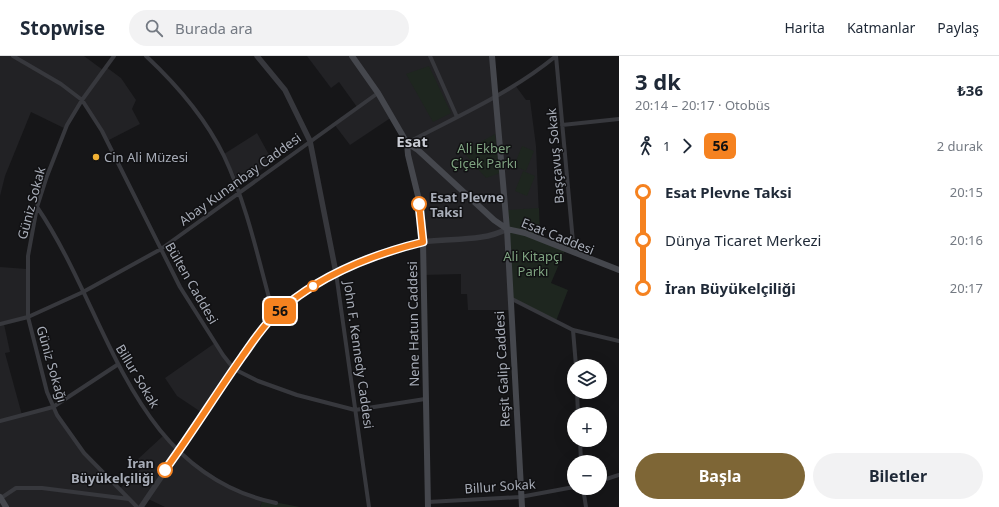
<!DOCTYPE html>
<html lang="tr">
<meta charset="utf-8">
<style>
:root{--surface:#fff;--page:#f2f2f3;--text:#1f2937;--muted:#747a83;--line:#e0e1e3;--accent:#7e6636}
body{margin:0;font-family:"Noto Sans",sans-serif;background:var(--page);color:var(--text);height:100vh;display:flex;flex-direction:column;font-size:15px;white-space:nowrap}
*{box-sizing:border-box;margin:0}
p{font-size:13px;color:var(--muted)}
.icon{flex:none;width:22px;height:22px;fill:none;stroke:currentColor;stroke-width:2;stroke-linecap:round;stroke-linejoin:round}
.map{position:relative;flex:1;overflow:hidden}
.details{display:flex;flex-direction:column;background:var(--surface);width:380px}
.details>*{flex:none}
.badge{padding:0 8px;border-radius:6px;font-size:14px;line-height:26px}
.fabs{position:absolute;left:567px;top:303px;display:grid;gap:8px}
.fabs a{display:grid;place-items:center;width:40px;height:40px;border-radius:50%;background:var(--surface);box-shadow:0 4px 16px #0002;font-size:20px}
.map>.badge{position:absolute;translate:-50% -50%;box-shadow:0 0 0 2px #fff}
.legs{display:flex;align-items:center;gap:6px;height:44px;padding:0 16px;font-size:13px}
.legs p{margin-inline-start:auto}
.summary{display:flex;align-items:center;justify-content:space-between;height:68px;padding:0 16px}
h1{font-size:22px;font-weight:700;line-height:30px}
.action{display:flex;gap:8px;margin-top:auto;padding:8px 16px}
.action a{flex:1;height:46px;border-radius:24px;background:var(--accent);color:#fff;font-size:16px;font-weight:700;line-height:46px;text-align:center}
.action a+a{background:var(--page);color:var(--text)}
ul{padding:0 16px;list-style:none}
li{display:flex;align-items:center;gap:14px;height:48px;font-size:15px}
li i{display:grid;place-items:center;width:6px;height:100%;margin:0 5px;background:currentColor}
li i::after{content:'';width:10px;height:10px;margin:-5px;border:3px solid;border-radius:50%;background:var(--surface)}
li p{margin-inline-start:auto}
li:first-child i{background:linear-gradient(#0000 50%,currentColor 0)}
li:last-child i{background:linear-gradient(currentColor 50%,#0000 0)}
header{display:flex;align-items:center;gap:24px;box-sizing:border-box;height:56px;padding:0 20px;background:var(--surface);border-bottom:1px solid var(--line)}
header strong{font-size:19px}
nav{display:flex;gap:22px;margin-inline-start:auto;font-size:14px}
.search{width:280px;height:36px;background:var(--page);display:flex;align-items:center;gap:10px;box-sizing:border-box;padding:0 14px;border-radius:22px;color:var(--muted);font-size:15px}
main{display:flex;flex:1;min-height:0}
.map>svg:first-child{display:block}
</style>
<header>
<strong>Stopwise</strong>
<div class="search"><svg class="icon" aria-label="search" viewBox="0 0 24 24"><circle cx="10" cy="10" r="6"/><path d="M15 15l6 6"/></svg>Burada ara</div>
<nav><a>Harita</a><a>Katmanlar</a><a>Paylaş</a></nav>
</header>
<main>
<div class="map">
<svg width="619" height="451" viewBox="0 0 619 451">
<rect width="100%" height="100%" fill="#161618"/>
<!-- built -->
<path fill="#222225" d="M0 0H84L103 14 106 11 121 22 136 44 132 53 140 68 107 85 82 44 66 73 31 56 5 120 0 140Z
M307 0H492L496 41 515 29 526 44H530L536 90 540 184 510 254H468L467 238H461V218L423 219V186L407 87 392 61 350 89 334 68 357 51 339 26 331 32Z
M257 77 273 106 239 128 224 98Z
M0 211 27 213 28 261 4 268 10 296 5 297 22 359 53 351 70 379 119 433 144 410 138 403 164 379 179 396 230 431 263 444 260 451H165L146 442 141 451H0Z
M215 287 234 313 204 358 177 340 165 322Z"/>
<!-- green -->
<path fill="#1e261f" d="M429 10 451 57 433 66 406 18Z
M495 78 500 117 486 122 463 96Z
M522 90 534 95 526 115 514 110Z
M523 115 535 120 527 140 515 135Z
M539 152 540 184 565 194 551 227 568 234 556 265 509 242 506 154Z
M263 444 300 451H260Z"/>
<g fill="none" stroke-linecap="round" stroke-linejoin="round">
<!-- minor -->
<path stroke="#37383d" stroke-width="4" d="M13 0 61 28 82 44 102 75 180 231 223 299 234 313 258 325 297 339 355 354 425 343
M114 0 82 44 67 69 47 120 37 151 28 200V261L47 336 57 359 84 397 137 451
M146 0C176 28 206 63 224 100 248 151 259 207 274 260
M430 0 457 61
M556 0 574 197
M562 69 619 63
M407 87C458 60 511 37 556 0
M37 151C109 256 129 416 276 447
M336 217 369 451
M510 242 573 274 619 285
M0 268 28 261 83 236 161 193 378 37
M573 274 576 310
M577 336 578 358
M0 365 53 351 117 309
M580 384 581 406
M600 425 619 419
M583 432 586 451
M1 442 16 432H42L129 443
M428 446 520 441 574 431"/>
<!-- tertiary -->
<path stroke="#37383d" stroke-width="5.5" d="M257 0 285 34 310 85 336 217
M141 451 253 286C260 277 266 267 274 259 311 225 373 194 423 186 450 182 483 186 507 173"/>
<!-- secondary -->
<path stroke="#45474d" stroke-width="6" d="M352 0 378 37 407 87 418 94 494 164 507 173 525 177 619 214
M492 0 507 173 522 451
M407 87 408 99 418 140 423 186 428 451
M0 441 6 451"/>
</g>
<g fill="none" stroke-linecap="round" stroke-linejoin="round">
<defs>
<path id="line-1" d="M165 414C192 377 216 338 242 301 252 287 262 271 274 260 314 222 370 199 423 186L419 148"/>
</defs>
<!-- line-1 casing -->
<use href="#line-1" stroke="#fff" stroke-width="9"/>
<!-- line-1 -->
<use href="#line-1" stroke="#f58220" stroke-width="6"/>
</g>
<!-- markers -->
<circle fill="#f2b134" stroke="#111113" stroke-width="1.5" cx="96" cy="101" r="4"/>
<g fill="#fff" stroke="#f58220" stroke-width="2">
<circle cx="419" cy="148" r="7"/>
<circle cx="313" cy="230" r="5"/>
<circle cx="165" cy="414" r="7"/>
</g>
<g text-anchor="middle" stroke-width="3" stroke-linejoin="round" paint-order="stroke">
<!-- park labels -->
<g font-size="13" fill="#7fa381" stroke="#111113">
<text x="484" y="97">Ali Ekber<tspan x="484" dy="15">Çiçek Parkı</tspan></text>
<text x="533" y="205">Ali Kitapçı<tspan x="533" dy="15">Parkı</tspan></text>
</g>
<!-- street labels -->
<g font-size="13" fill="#a8adb8" stroke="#111113">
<text transform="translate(555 100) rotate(-95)" y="5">Başçavuş Sokak</text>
<text transform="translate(240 123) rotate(-36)" y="5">Abay Kunanbay Caddesi</text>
<text transform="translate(31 147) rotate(-75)" y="5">Güniz Sokak</text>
<text transform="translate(558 180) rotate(22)" y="5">Esat Caddesi</text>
<text transform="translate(192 227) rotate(60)" y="5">Bülten Caddesi</text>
<text transform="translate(413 268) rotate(-91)" y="5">Nene Hatun Caddesi</text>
<text transform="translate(359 299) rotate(82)" y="5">John F. Kennedy Caddesi</text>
<text transform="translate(52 308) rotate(74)" y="5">Güniz Sokağı</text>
<text transform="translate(502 313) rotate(-93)" y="5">Reşit Galip Caddesi</text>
<text transform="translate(138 320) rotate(59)" y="5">Billur Sokak</text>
<text transform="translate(500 430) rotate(-4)" y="5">Billur Sokak</text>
</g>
<!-- poi labels -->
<g font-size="13" fill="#a8adb8" stroke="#111113" text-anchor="start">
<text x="104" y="106">Cin Ali Müzesi</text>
</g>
<!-- stop labels -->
<g font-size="13" font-weight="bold" fill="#a8adb8" stroke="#111113" text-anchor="start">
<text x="430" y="146">Esat Plevne<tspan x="430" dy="15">Taksi</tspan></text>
<text x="154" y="412" text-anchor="end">İran<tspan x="154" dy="15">Büyükelçiliği</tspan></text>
</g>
<!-- quarter labels -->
<g font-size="15" font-weight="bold" fill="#c9ccd4" stroke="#111113">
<text x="412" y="91">Esat</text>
</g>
</g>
</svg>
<div class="fabs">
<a><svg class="icon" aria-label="layers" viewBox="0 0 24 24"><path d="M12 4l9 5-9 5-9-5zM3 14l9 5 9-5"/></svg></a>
<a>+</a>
<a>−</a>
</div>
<b class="badge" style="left:280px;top:255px;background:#f58220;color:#111">56</b>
</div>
<section class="details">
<div class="summary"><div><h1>3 dk</h1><p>20:14 – 20:17 · Otobüs</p></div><b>₺36</b></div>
<div class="legs"><svg class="icon" aria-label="walk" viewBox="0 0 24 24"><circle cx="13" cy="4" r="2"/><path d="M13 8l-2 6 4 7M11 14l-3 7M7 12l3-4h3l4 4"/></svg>1<svg class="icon" aria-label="forward" viewBox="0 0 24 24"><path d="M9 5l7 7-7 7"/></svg><b class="badge" style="background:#f58220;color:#111">56</b><p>2 durak</p></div>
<ul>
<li><i style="color:#f58220"></i><b>Esat Plevne Taksi</b><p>20:15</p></li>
<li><i style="color:#f58220"></i><span>Dünya Ticaret Merkezi</span><p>20:16</p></li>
<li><i style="color:#f58220"></i><b>İran Büyükelçiliği</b><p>20:17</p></li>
</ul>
<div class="action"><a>Başla</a><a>Biletler</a></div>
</section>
</main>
